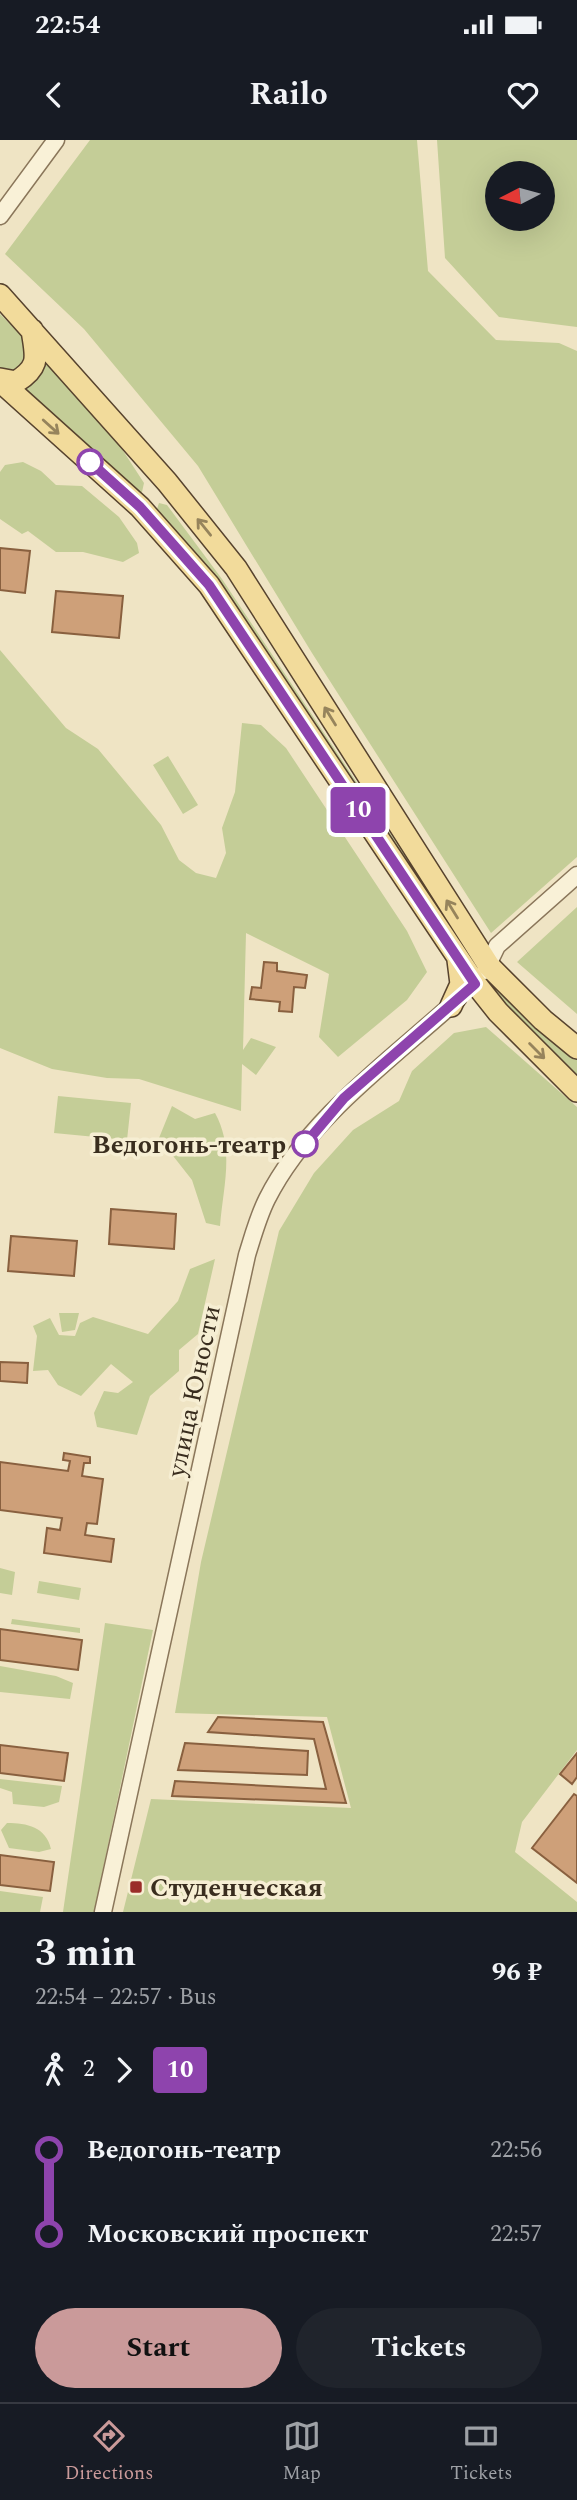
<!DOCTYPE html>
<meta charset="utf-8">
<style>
:root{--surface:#171b24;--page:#20242c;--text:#f1f3f6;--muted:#9ea1a6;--line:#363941;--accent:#ca9a9a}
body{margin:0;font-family:Spectral,serif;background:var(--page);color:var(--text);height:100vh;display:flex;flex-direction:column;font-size:26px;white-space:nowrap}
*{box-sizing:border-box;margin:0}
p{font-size:23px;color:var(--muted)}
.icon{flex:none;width:38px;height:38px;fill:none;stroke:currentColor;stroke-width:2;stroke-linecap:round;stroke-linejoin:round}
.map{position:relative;height:1772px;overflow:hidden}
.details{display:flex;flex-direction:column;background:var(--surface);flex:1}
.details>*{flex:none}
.badge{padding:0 14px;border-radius:5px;font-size:24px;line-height:46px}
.needle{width:46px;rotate:264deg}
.tools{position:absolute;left:485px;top:21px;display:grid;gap:14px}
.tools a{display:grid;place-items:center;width:70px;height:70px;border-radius:50%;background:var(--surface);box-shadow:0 7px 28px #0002;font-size:35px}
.map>.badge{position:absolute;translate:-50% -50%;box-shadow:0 0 0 4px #fff}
.legs{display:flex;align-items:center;gap:10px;height:77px;padding:0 35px;font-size:23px}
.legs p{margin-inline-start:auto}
.overview{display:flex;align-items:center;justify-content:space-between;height:119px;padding:0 35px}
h1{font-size:38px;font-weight:700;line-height:52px}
.action{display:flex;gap:14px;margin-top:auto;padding:14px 35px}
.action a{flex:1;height:80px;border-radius:42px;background:var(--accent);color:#111;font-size:28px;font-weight:700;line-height:80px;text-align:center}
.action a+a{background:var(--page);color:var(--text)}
ul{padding:0 35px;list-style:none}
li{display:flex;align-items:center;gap:24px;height:84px;font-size:26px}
li i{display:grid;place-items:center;width:10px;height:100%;margin:0 9px;background:currentColor}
li i::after{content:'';width:18px;height:18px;margin:-9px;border:5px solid;border-radius:50%;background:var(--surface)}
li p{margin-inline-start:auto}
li:first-child i{background:linear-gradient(#0000 50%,currentColor 0)}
li:last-child i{background:linear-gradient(currentColor 50%,#0000 0)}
.status{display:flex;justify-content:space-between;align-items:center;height:49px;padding:0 35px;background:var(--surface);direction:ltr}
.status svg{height:19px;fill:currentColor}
header{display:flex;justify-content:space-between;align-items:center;height:91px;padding:0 35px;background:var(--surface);font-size:32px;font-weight:700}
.menu{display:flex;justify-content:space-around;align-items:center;height:98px;border-top:2px solid var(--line);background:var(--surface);font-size:19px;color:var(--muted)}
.menu a{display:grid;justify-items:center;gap:4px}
.menu .current{color:var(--accent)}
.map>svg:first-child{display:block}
</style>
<div class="status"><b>22:54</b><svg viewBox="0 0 49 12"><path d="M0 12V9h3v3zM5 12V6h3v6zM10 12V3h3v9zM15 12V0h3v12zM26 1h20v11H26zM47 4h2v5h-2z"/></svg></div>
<header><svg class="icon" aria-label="back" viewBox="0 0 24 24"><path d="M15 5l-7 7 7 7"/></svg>Railo<svg class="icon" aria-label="heart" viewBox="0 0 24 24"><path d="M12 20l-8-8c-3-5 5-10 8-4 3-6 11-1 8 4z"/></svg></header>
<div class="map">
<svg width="577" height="1772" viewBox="0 0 577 1772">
<rect width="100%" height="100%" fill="#efe4c4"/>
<!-- green -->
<path fill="#c4cd97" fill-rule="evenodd" d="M90 0H417L428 131 496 200 559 203 577 211V717L491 793 312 513 198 326 84 189 5 114Z
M437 0H577V187L499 177 445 118ZM542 33V79H497V33Z
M0 174 26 200 28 213 18 231 0 232Z
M48 220 120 306 144 343 142 352H135L19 249 38 239Z
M23 322 41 331 56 345 82 346 119 377 137 403 139 413 123 422 83 412H56L28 391 22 394 0 379V332L5 325Z
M159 363 167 365 222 439 422 741 420 745 216 443 157 369Z
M0 510 66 588 98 609 161 685 179 720 196 733 216 738 226 713 222 688 235 652 242 583 261 585 286 608 407 791 427 832 407 860 338 917 319 897 329 834 246 793 243 910 251 898 276 907 256 935 242 924 241 971 139 939 107 938 52 929 0 908Z
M168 616 198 665 183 674 153 625Z
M577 767V874L517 822Z
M494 844 577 915V935L492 853Z
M486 887 577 967V1610L522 1682 515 1712 577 1762V1772H123L151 1659 351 1668 327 1577 175 1573 201 1422 279 1091 314 1033 353 990 399 961 412 931 454 893Z
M58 956 131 963 127 1000 54 993Z
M172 966 195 979 215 973C235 1009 223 1047 220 1086L206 1083 192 1040 159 998Z
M215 1119 198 1194 179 1210V1231L150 1256 137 1295 97 1287 94 1273 104 1251 118 1253 133 1242 111 1224 81 1256 58 1245 48 1230 33 1231 37 1196 33 1186 50 1178 59 1195 75 1196 80 1183 93 1177 148 1194 178 1161 190 1129Z
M59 1173H79L75 1190 62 1192Z
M0 1428 15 1432 12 1455 0 1453Z
M39 1441 81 1448 79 1460 37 1453Z
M12 1479 80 1488V1493L11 1484Z
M105 1483 153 1490 94 1772H63Z
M0 1526 56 1536 73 1543 70 1559 0 1552Z
M0 1639 62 1646 59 1662 44 1667 13 1664 12 1652 0 1648Z
M7 1683C27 1683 46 1687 51 1709L39 1712 9 1708 1 1690Z
M0 1751 43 1757 40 1772H0Z"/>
<!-- building -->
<path fill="#cea079" stroke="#89603f" stroke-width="2" d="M0 408 30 411 25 453 0 450Z
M56 451 123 456 119 498 52 492Z
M264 822 277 823V831L307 835 305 848 294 847 292 872 279 871 280 862 250 859 252 847 261 848Z
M111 1069 176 1074 174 1109 109 1104Z
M11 1096 77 1101 74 1136 8 1131Z
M0 1222 28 1223 27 1243 0 1241Z
M64 1313 90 1317V1323H84L82 1336 103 1339 97 1384 87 1383 85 1395 114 1399 111 1422 44 1413 47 1388 60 1390 62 1378 0 1370V1322L68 1331 70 1321 63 1320Z
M0 1489 82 1500 78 1530 0 1520Z
M218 1577 323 1582 346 1663 172 1656 175 1641 326 1649 314 1599 208 1592Z
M185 1603 308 1611 307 1635 178 1630Z
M0 1605 68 1613 64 1641 0 1633Z
M577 1613V1637L572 1644 560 1634Z
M574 1654 577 1656V1743L532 1708Z
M0 1715 54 1722 50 1751 0 1745Z"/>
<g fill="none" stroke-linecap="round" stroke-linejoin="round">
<defs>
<path id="minor" d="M0 76 56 0
M485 831 497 806 577 735
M103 1772 247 1115C253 1096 258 1077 267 1059 307 979 392 919 458 859"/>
<path id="major" d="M0 155 167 342 236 428 489 826 543 880 577 908
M0 239 16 242C41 226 36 217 32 190
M0 241 140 367 209 445 475 843 498 872 577 951
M451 866 461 844 458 820"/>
</defs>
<!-- minor casing -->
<use href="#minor" stroke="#8a765a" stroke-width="19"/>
<!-- major casing -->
<use href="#major" stroke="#57432e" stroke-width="24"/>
<!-- minor -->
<use href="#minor" stroke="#f9f1d7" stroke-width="16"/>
<!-- major -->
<use href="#major" stroke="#f2db9b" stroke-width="21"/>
</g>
<!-- one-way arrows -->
<defs><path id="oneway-shaft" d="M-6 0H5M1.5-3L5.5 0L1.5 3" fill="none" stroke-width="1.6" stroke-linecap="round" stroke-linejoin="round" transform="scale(1.75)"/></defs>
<g stroke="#96845c">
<use href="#oneway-shaft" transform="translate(51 287) rotate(42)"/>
<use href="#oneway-shaft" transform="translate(204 387) rotate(-129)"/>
<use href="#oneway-shaft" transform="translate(330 576) rotate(-122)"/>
<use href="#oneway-shaft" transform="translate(452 769) rotate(-122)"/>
<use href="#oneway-shaft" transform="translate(537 911) rotate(45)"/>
</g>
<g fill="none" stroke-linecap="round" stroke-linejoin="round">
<defs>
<path id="line-1" d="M90 322 140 367 209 445 475 844 344 958 305 1004"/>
</defs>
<!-- line-1 casing -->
<use href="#line-1" stroke="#fff" stroke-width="16"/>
<!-- line-1 -->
<use href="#line-1" stroke="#8e44ad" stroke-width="10"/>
</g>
<!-- markers -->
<g fill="#fff" stroke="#8e44ad" stroke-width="3.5">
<circle cx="90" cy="322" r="12"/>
<circle cx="305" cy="1004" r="12"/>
</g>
<rect fill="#9a2d29" stroke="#f6eed3" stroke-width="2.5" x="129" y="1740" width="14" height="14" rx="3.5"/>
<g text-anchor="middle" stroke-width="7" stroke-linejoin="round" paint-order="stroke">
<!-- stop labels -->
<g font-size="26" font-weight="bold" fill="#392d1e" stroke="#f6eed3" text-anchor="end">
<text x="286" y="1013">Ведогонь-театр</text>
</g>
<!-- street labels -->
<g font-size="26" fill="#392d1e" stroke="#f6eed3">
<text transform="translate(193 1251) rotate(-78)" y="9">улица Юности</text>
</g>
<!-- poi labels -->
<g font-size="26" font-weight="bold" fill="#392d1e" stroke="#f6eed3" text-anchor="start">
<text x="150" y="1756">Студенческая</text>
</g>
</g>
</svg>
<div class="tools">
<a><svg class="needle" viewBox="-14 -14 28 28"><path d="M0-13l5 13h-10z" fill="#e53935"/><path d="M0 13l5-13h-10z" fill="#9ea1a6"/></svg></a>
</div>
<b class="badge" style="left:358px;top:670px;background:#8e44ad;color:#fff">10</b>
</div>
<section class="details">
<div class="overview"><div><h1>3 min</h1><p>22:54 – 22:57 · Bus</p></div><b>96 ₽</b></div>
<div class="legs"><svg class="icon" aria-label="walk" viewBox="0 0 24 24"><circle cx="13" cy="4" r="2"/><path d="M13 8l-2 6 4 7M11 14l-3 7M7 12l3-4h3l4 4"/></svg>2<svg class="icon" aria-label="forward" viewBox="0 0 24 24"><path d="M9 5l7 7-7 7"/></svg><b class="badge" style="background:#8e44ad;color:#fff">10</b></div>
<ul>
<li><i style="color:#8e44ad"></i><b>Ведогонь-театр</b><p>22:56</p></li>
<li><i style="color:#8e44ad"></i><b>Московский проспект</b><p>22:57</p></li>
</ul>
<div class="action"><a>Start</a><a>Tickets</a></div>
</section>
<nav class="menu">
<a class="current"><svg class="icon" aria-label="directions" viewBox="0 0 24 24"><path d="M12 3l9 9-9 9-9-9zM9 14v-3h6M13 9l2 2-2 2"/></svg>Directions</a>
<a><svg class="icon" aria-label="map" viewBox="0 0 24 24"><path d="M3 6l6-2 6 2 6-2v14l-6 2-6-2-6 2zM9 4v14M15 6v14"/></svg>Map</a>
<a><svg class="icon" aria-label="tickets" viewBox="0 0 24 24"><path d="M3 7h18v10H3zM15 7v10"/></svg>Tickets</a>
</nav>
